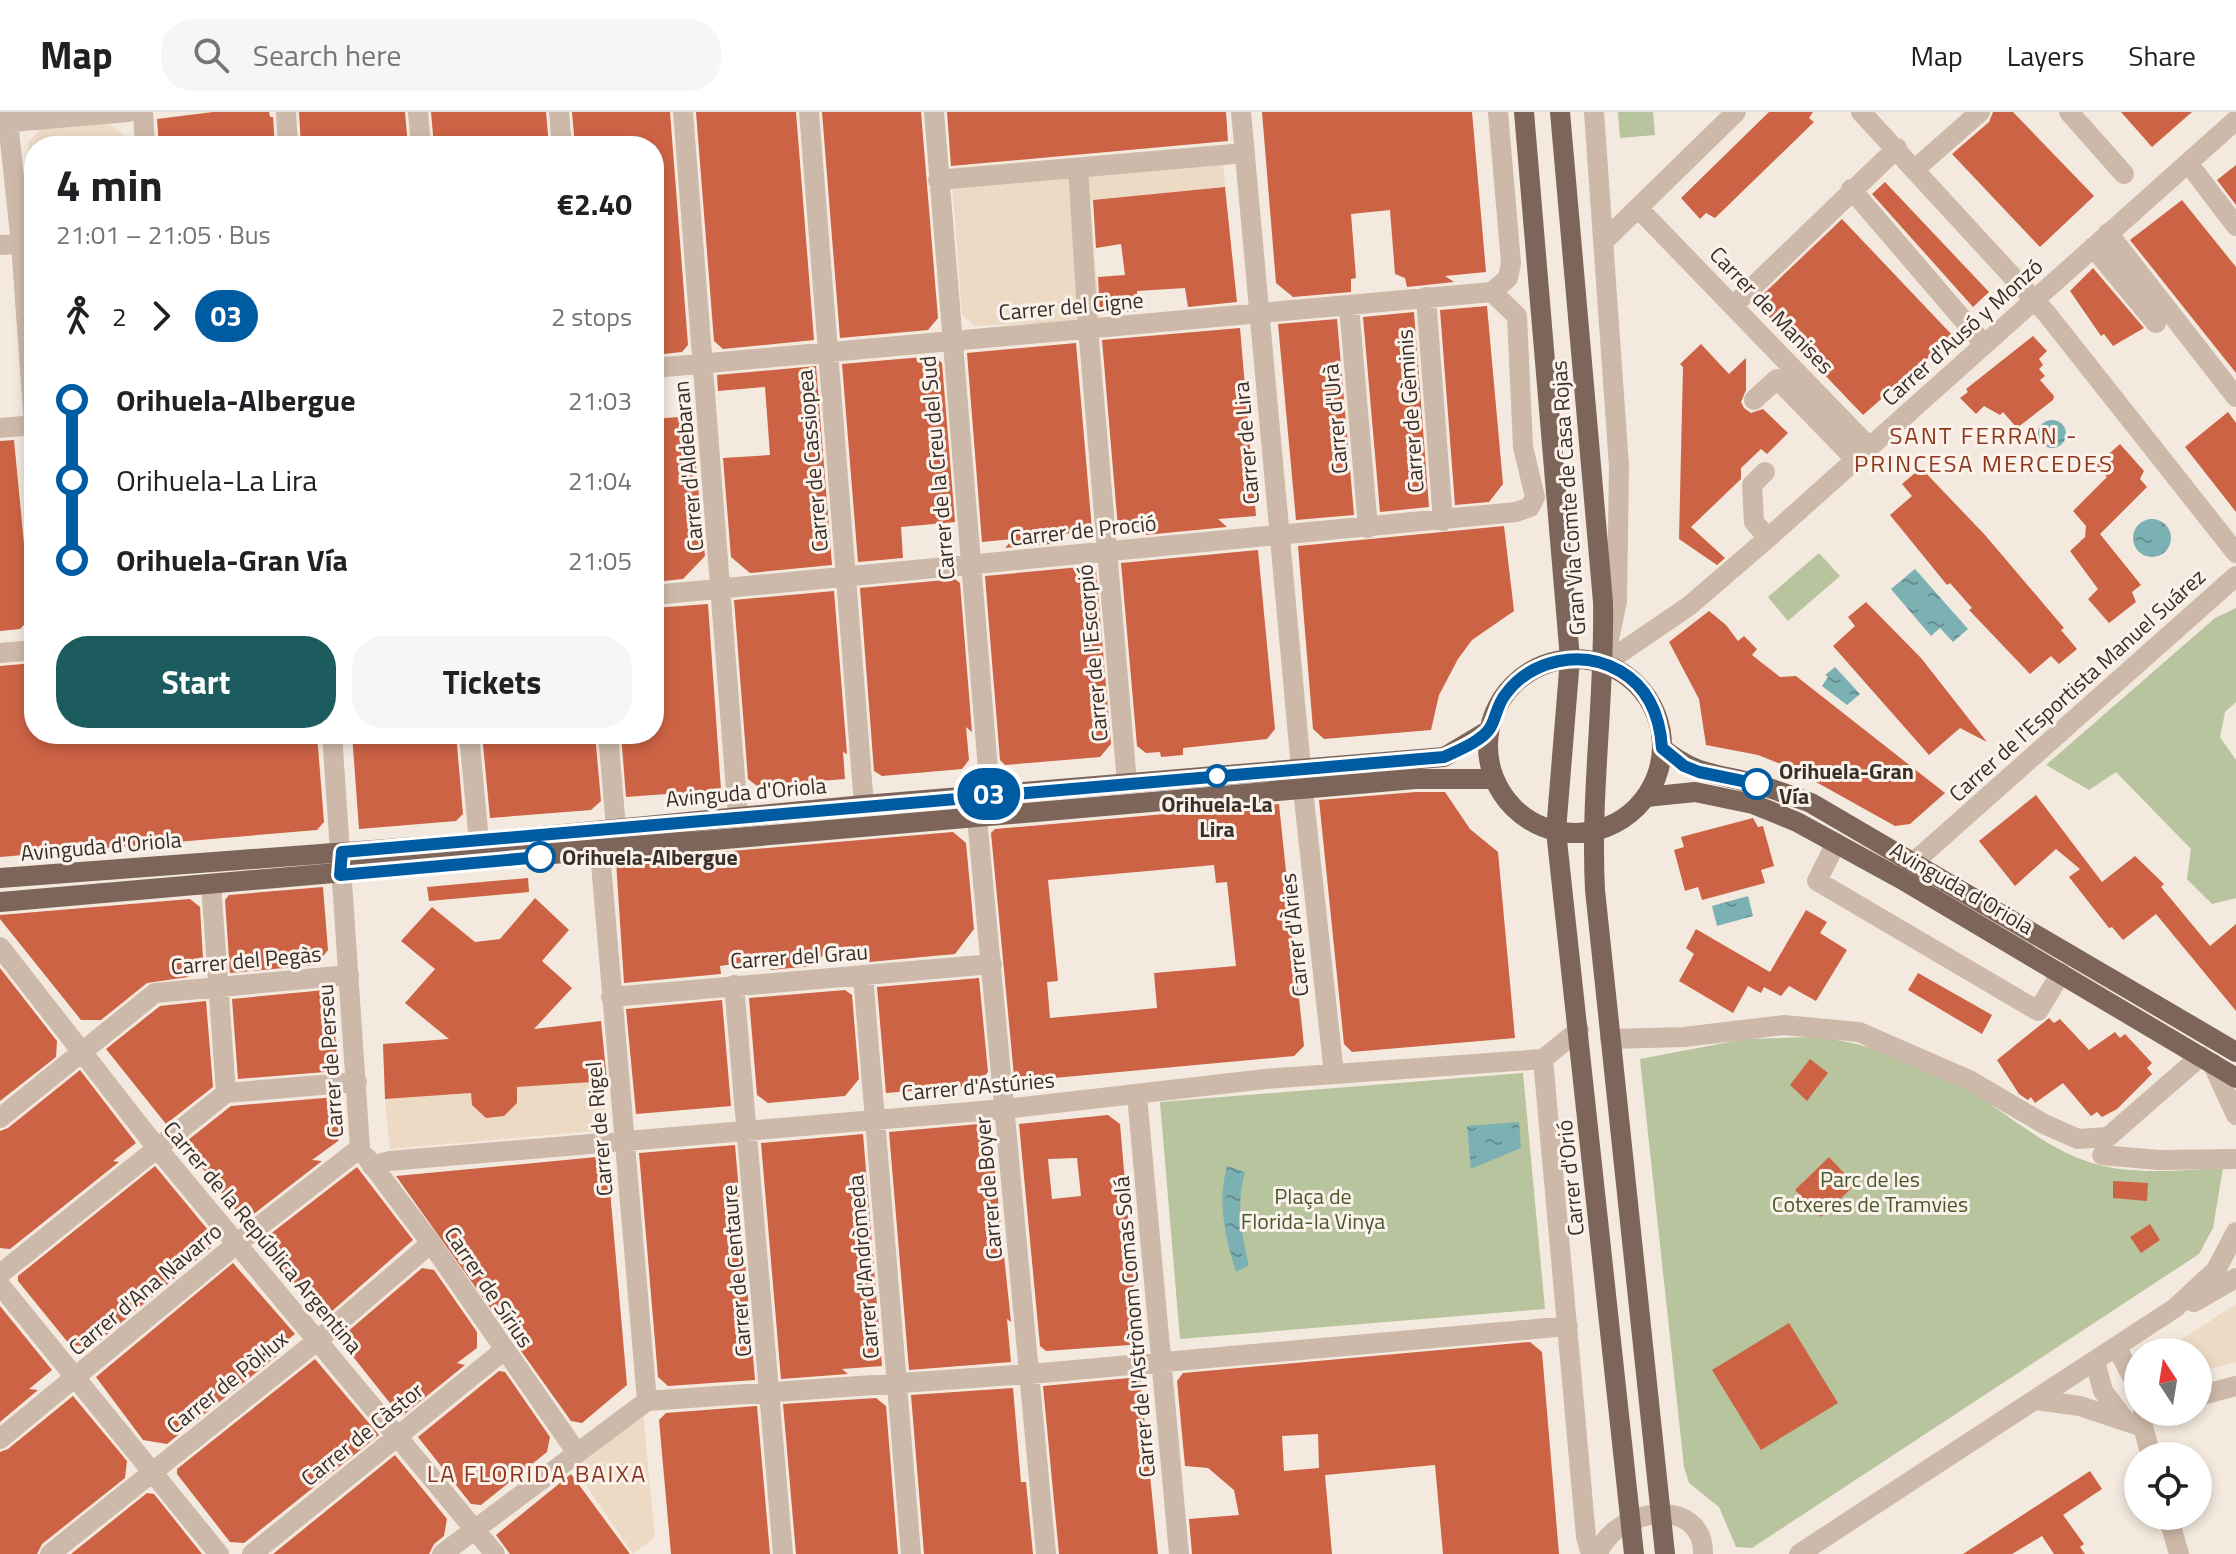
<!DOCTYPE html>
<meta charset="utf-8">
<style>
:root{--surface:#fff;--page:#f6f6f6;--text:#202124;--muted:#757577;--line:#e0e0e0;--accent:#1c5b5e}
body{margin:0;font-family:"Titillium Web",sans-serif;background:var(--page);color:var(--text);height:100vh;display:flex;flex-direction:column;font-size:30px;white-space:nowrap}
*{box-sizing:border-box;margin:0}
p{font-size:26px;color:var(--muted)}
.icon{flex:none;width:44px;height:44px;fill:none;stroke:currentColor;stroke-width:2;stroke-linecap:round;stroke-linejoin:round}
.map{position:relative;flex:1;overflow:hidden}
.panel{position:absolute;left:24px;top:24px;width:640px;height:608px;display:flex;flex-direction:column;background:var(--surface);border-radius:32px;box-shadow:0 4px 12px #0003}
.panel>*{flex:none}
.badge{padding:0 16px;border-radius:26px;font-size:28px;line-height:52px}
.needle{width:52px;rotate:348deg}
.fabs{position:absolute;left:2124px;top:1226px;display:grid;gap:16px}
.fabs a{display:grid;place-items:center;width:88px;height:88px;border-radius:50%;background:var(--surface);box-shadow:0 4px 12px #0003;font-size:40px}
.map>.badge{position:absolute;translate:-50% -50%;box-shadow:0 0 0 4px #fff}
.legs{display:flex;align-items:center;gap:12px;height:88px;padding:0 32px;font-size:26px}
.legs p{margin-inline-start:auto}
.summary{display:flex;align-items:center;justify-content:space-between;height:136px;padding:0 32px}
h1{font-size:44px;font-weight:700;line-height:60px}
.cta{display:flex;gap:16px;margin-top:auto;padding:16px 32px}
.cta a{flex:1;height:92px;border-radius:32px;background:var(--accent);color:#fff;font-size:32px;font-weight:700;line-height:92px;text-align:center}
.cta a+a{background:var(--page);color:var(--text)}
ul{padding:0 32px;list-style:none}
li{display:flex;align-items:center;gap:28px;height:80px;font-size:30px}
li i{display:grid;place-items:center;width:12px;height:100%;margin:0 10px;background:currentColor}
li i::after{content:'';width:20px;height:20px;margin:-10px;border:6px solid;border-radius:50%;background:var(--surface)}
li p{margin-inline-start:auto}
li:first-child i{background:linear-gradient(#0000 50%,currentColor 0)}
li:last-child i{background:linear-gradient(currentColor 50%,#0000 0)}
header{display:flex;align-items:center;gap:48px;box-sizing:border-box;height:112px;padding:0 40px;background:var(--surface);border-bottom:2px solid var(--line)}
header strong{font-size:38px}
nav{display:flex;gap:44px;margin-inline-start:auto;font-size:28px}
.search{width:560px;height:72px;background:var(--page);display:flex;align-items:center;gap:20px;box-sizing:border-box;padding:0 28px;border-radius:32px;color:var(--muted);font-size:30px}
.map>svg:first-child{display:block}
</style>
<header>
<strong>Map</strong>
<div class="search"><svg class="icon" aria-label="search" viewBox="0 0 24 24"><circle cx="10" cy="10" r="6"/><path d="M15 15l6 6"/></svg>Search here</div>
<nav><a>Map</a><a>Layers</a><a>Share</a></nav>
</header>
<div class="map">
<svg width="2236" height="1442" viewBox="0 0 2236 1442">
<defs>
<pattern id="water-ripples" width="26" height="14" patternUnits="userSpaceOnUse" patternTransform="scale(2)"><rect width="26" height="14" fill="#7bb1b3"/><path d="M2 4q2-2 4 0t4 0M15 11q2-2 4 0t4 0" fill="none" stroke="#669092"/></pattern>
</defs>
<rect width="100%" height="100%" fill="#f4e9de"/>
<!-- green -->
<path fill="#b8c49d" d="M1618 0H1653L1655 23 1620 26Z
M1819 441 1840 464 1788 509 1768 485Z
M2236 496V590L2225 600 2220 625 2236 648V786L2212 792 2187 767 2191 737 2116 660 2089 678 2046 653 2215 506Z
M1814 925C1868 930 1921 951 1968 978 2009 1002 2043 1035 2089 1050 2131 1064 2179 1058 2223 1056L2213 1116 2199 1142 1752 1436 1736 1435 1719 1395 1689 1371 1684 1355 1640 947 1745 927Z
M1523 961 1545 1197 1180 1227 1160 990Z"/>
<!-- plaza -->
<path fill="#eddac4" d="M107 10 123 23 124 34H34V122L28 31 41 16Z
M1222 33 1225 75 1090 89 1100 209 975 214 962 203 951 56Z
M602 969 606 1018 390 1037 385 987 471 981 472 993 486 1006 517 975Z
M2236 1192V1250L2198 1260V1240H2162Z
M643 1301 655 1425 633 1442 572 1353Z"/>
<!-- water -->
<path fill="url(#water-ripples)" d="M2038 322a14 14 0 1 1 28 0a14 14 0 1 1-28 0Z
M2133 426a19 19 0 1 1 38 0a19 19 0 1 1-38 0Z
M1915 457 1968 517 1953 530 1940 516 1931 524 1891 477Z
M1835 555 1860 582 1847 593 1822 574 1828 565 1825 563Z
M1748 784 1753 804 1717 814 1712 794Z
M1519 1010 1521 1036 1471 1057 1467 1014Z
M1227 1054 1245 1060C1236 1092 1241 1121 1249 1153L1236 1160C1225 1125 1217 1090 1227 1054Z"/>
<!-- building -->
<path fill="#cc6344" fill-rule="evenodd" d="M213 0H269L270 5H273L275 34H159L157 7Z
M299 0H405L408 34H301Z
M431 0H546L549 34H434Z
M572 0H670L688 233 682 240 654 243V34H575Z
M696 0H796L814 228 723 237 714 229Z
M822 0H921L938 206 928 218 840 226Z
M947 0H1226L1228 29 951 54Z
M1262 0H1472L1486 160 1445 164 1454 170 1407 175 1405 166 1395 162 1390 98 1351 102 1356 166 1351 167V180L1293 185 1276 171Z
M1769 0H1813L1809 6 1814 10 1715 106 1706 101 1700 107 1681 86Z
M1993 0H2013L2094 84 2040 135 1952 42 1989 10Z
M2121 0H2192L2152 35Z
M2236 53V93L2217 68Z
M1885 70 1989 180 1973 195 1872 82Z
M1225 75 1237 190 1188 195 1185 176 1137 179 1138 199 1100 202 1098 165 1125 163 1121 132 1096 136 1093 88Z
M2182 88 2236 155V261L2130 128Z
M1842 107 1953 224 1863 303 1755 190Z
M2093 156 2144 216 2113 234 2104 222 2101 224 2070 179Z
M1487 194 1503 372 1489 390 1455 393 1440 198Z
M1414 200 1429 395 1380 400 1363 205Z
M1337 207 1354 403 1296 408 1278 212Z
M1240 216 1256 404 1218 407 1227 415 1145 423 1153 413 1118 416 1102 228Z
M2033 224 2047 239 2039 247 2043 253 2039 257 2045 264 2040 268 2054 284 2053 288 2017 316 2003 300 2000 303 1984 294 1976 302 1960 286 1968 280 1966 277Z
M1076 231 1092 418 1051 424 1061 431 1005 436 1013 427 982 430 967 241Z
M1701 232 1729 262 1746 246V278L1741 290 1744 296 1751 301 1763 297 1788 321 1767 342 1761 337 1741 356V367L1691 415 1725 446 1717 453 1679 427 1683 255 1680 252Z
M934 244 942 251 955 410 901 415 903 446 858 450 842 252Z
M816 254 832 453 750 461 731 445 723 346 770 343 765 275 718 279 717 263Z
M2228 300 2236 311V400L2185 335Z
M691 304 705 444 683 467 654 470V307Z
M14 328 31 505 20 517 0 519V329Z
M2120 332 2144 359 2140 367 2147 375 2100 422 2141 473 2132 480 2136 490 2109 511 2088 487 2098 477 2070 439 2085 425 2086 414 2073 399 2107 365 2096 353Z
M1921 356 1985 423 2064 516 2061 518 2077 537 2059 552 2051 544 2030 562 1969 498 1972 496 1950 471 1947 473 1890 403 1912 384 1902 372Z
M1504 414 1514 499 1472 528 1458 547 1439 583 1431 618 1324 627 1313 617 1298 434Z
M1258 438 1275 617 1267 627 1183 636V643L1161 645 1160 640 1146 641 1137 634 1121 451Z
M1091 454 1096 458 1111 632 1100 645 1005 653 1000 648 985 464Z
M955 467 960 471 972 620 966 615 969 648 962 657 882 664 874 659 860 476Z
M834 479 847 642 843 640 845 667 757 674 748 667 734 488Z
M1866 490 1921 546 1987 630 1960 616 1929 643 1833 534 1855 514 1848 505Z
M708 492 721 678 626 685 621 622H654V566L663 565 654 496Z
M1709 499 1726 513 1738 529 1744 524 1757 537 1752 543 1780 565 1796 564 1945 681 1910 712 1895 714 1791 656 1758 643 1706 633 1699 587 1669 530Z
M34 551V622H317L324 710 317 718 0 745V554Z
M352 622H456L463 702 456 709 359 717Z
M482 622H595L601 689 591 698 490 706Z
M1416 680H1445L1470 717 1498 740 1515 926 1352 940 1344 932 1319 688Z
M2036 683 2102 770 2135 744 2164 772 2161 775 2210 834 2236 812V899L2156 802 2123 828 2112 815 2109 816 2069 765 2080 757 2056 737 2015 774 1979 729Z
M1279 692 1304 934 1294 944 1021 969 1014 964 991 721 995 717ZM1214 753 1216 771 1227 770 1236 854 1154 861 1157 896 1050 906 1047 870 1058 869 1048 768Z
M1753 706 1758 715 1763 714 1774 754 1761 758 1765 771 1702 788 1698 775 1685 779 1674 738 1684 735 1681 725Z
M953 720 966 731 974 817 955 842 869 850 868 841 801 846 813 854 770 858 778 849 740 851 720 854 721 862 624 871 616 749Z
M528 766 529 780 429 789 427 775Z
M323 775 328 838 316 853 230 861 225 788 229 783Z
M535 786 569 818 542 849 572 876 534 917 601 909 607 969 517 975V991L504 1004 486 1006 472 993 471 981 385 987 383 932 449 927 405 891 435 857 401 829 432 795 475 830 500 827Z
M190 787 200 795 203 847 188 865 147 871 101 908H81L0 807V803Z
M1806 798 1827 810 1820 821 1847 838 1816 889 1789 874 1781 884 1764 875 1761 881 1748 874 1733 901 1679 869 1694 842 1686 836 1696 817 1770 860Z
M0 856 57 929 56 945 0 989Z
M1918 861 1992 903 1982 922 1908 878Z
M979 866 988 960 975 974 886 981 877 875Z
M325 878 332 884 337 945 325 960 238 967 232 887Z
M845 878 852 883 859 967 845 984 768 991 757 983 749 886Z
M722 888 731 994 636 1002 626 897Z
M206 889 213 975 166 1012 106 937 160 894Z
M2049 906 2054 911 2060 907 2089 938 2115 920 2120 926 2125 922 2152 951 2147 956 2152 962 2117 997 2102 1005 2097 1000 2091 1004 2063 971 2035 991 2031 985 2028 988 2019 982 1997 948Z
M1810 947 1828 961 1807 989 1790 973Z
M80 958 136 1031 113 1049 119 1050 10 1137 0 1136V1019L8 1016Z
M336 985 341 989 342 1017 338 1029 312 1048 322 1049 255 1101H238L183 1032 231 994Z
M1108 1003 1120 1012 1138 1222 1130 1233 1046 1239 1040 1234 1019 1012ZM1077 1046 1081 1084 1052 1087 1048 1047Z
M990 1011 1011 1210 1007 1207 1011 1250 909 1258 889 1020Z
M863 1022 882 1254 842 1257 848 1262 781 1267 761 1031Z
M735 1033 755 1268 668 1274 658 1265 639 1041Z
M607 1044 627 1273 582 1311 571 1309 396 1064Z
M1829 1045 1855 1073 1821 1105 1795 1078Z
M155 1054 213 1124 212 1135 92 1235 70 1233 18 1169V1164Z
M357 1055 413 1128 323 1207 260 1130Z
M2113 1069 2148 1071 2147 1089 2113 1086Z
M2150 1112 2160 1128 2141 1141 2130 1125Z
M233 1151 295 1222 270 1242 278 1243 167 1332 143 1328 96 1265Z
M422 1156 434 1158 477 1220V1236L457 1251 465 1253 401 1305 339 1227Z
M0 1194 52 1258 29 1277 38 1278 0 1310Z
M1789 1211 1838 1291 1761 1338 1712 1258Z
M1530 1230 1542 1240 1559 1442H1443L1435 1353 1325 1363 1332 1442H1192L1189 1407 1239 1403 1234 1378 1208 1356 1185 1354 1177 1269 1183 1261ZM1318 1322 1319 1356 1284 1359 1282 1324Z
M315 1247 379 1323 244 1431 230 1430 177 1362V1357Z
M499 1259 505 1260 550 1325 547 1340 481 1393 471 1392 418 1325Z
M1140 1265 1158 1442H1059L1043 1274Z
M1013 1276 1021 1370H1026L1033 1442H924L911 1283Z
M73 1284 127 1349 125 1366 42 1432 37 1442H0V1340L8 1337Z
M876 1286 886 1294 898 1442H796L783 1292Z
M757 1294 770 1442H671L659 1308 666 1301Z
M395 1343 447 1407 444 1424 434 1432 429 1442H273Z
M2090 1359 2102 1377 2063 1403 2084 1432 2080 1435 2085 1442H2054L2042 1424 2012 1442H1963Z
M571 1362 630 1442H510L496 1423Z
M147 1381 154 1382 202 1442H71Z"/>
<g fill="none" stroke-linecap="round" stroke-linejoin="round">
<!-- minor -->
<path stroke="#cdb9a9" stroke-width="20" d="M7 0 21 132 34 314
M143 0 145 34
M286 0 288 34
M418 0 421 34
M559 0 562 34
M683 0 738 704
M809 0 864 693
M934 0 990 682 977 706 1046 1442
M1241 0 1303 678 1334 962
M1594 0 1619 354 1617 489 1608 532
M1861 0 2047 202 2236 441
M2069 0 2124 62
M0 11 128 0
M2188 51 2236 114
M1078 56 1088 216 1127 671
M1914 58 1980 0
M938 68 1245 41
M1851 77 1984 232
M1638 96 1869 335
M2108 121 2236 285
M1605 128 1736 0
M0 133 21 132
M2093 135 2156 211
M1492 180 1508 166 1511 151 1498 0
M1426 185 1443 409
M1735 192 1897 36
M1349 194 1368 416
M654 256 1492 180
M1754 288 1777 267 1855 347
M0 316 34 313
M1765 360 1752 373 1754 410 1768 426
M654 483 1516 400 1530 395 1535 385 1523 335 1517 204 1492 180
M0 541 34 538
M1604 552 1689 494 1768 426 2236 8
M332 622 360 1036
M469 622 479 730
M608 622 616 716
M1836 731 1817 769 2038 899 2061 861
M600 740 647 1289
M1914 750 2236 464
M211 772 226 981
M0 835 157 1036 495 1442
M863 863 911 1442
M734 873 783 1442
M611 885 992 852
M1610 927 1684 925 1784 913 1859 920 1969 968 2044 1012 2078 1027 2108 1025 2201 944
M1543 947 1586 1425 1591 1442
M2212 951 2236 1003
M1137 984 1179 1442
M0 1006 155 881 349 863
M2102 1043 2158 1048 2236 1047
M367 1046 431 1131 577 1341
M372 1054 389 1049 1005 997 1265 967 1543 947 1579 918
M0 1162 226 981 357 970
M0 1173 219 1442
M2194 1190 2236 1166
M2117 1236 2138 1276
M2095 1249 2103 1279 2124 1307
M2198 1284 2236 1274
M2036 1288 2080 1294 2143 1315
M647 1289 1030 1262 1568 1214
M2143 1301V1315L2151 1344
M0 1327 239 1130 360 1036
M2168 1404 2179 1442
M50 1442 318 1228 431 1131
M252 1442 503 1239
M442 1442 647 1289
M1598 1442C1614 1396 1704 1382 1703 1442
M1799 1442 2175 1196 2216 1158 2236 1120"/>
<!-- major -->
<path stroke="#7d655a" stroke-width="20" d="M1524 0 1570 547 1556 719 1634 1442
M1560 0 1603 490C1605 586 1590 681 1595 778L1665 1442
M1488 634a87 87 0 1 1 174 0a87 87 0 1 1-174 0Z
M1662 636C1696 664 1717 661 1756 672 1775 677 1793 685 1811 691L2236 940
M1646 685 1695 680 1753 692 1797 710 1901 767 2236 966
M0 766 479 730 864 693 1444 645 1489 618
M0 790 1415 667H1494"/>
</g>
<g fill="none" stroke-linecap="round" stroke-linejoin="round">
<defs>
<path id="line-1" d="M540 745 340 763 342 740 1444 645C1457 639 1482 629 1490 616 1496 606 1497 593 1505 583 1531 547 1582 537 1620 559 1649 576 1660 605 1662 636L1684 654 1699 660 1757 672"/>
</defs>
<!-- line-1 casing -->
<use href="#line-1" stroke="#fff" stroke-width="18"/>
<!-- line-1 -->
<use href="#line-1" stroke="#005ca2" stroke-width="12"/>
</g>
<!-- markers -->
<g fill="#fff" stroke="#005ca2" stroke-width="4">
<circle cx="1217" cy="664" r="10"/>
<circle cx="1757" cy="672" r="14"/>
<circle cx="540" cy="745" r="14"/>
</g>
<g text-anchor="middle" stroke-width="6" stroke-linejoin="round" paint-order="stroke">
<!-- street labels -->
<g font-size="22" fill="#3a2e29" stroke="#fbf3eb">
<text transform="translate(1071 194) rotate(-5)" y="8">Carrer del Cigne</text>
<text transform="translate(1772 198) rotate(46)" y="8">Carrer de Manises</text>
<text transform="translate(1962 220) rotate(-42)" y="8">Carrer d'Ausó y Monzó</text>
<text transform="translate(1410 299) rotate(-94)" y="8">Carrer de Gèminis</text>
<text transform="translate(1335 307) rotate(-95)" y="8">Carrer d'Urà</text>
<text transform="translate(1246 331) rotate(-95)" y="8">Carrer de Lira</text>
<text transform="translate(812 349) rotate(-95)" y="8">Carrer de Cassiopea</text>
<text transform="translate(688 354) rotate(-95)" y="8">Carrer d'Aldebaran</text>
<text transform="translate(937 356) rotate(-95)" y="8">Carrer de la Creu del Sud</text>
<text transform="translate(1568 386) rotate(-94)" y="8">Gran Via Comte de Casa Rojas</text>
<text transform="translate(1083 418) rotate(-6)" y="8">Carrer de Proció</text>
<text transform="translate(1092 541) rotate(-95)" y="8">Carrer de l'Escorpió</text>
<text transform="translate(2077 573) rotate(-42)" y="8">Carrer de l'Esportista Manuel Suárez</text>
<text transform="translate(746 680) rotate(-5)" y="8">Avinguda d'Oriola</text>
<text transform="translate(101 734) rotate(-5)" y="8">Avinguda d'Oriola</text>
<text transform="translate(1962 776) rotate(30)" y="8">Avinguda d'Oriola</text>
<text transform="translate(1294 823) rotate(-96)" y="8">Carrer d'Àries</text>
<text transform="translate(799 844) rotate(-4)" y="8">Carrer del Grau</text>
<text transform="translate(246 848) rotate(-5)" y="8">Carrer del Pegàs</text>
<text transform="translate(330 949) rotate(-94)" y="8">Carrer de Perseu</text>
<text transform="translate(978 974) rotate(-5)" y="8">Carrer d'Astúries</text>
<text transform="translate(599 1017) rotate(-95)" y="8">Carrer de Rigel</text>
<text transform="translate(1570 1066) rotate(-96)" y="8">Carrer d'Orió</text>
<text transform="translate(988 1076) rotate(-95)" y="8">Carrer de Boyer</text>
<text transform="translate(263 1125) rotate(50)" y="8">Carrer de la República Argentina</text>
<text transform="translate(863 1155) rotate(-95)" y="8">Carrer d'Andròmeda</text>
<text transform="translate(736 1159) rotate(-95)" y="8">Carrer de Centaure</text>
<text transform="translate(489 1175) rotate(56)" y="8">Carrer de Sírius</text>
<text transform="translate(145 1177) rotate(-40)" y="8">Carrer d'Ana Navarro</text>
<text transform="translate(1134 1215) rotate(-95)" y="8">Carrer de l'Astrònom Comas Solá</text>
<text transform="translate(227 1270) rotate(-39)" y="8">Carrer de Pòl·lux</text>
<text transform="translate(362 1322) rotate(-39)" y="8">Carrer de Càstor</text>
</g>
<!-- stop labels -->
<g font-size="22" font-weight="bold" fill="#3a2e29" stroke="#fbf3eb" text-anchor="start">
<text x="1779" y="667">Orihuela-Gran<tspan x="1779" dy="25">Vía</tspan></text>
<text x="1217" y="700" text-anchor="middle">Orihuela-La<tspan x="1217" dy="25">Lira</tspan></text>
<text x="562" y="753">Orihuela-Albergue</text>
</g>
<!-- park labels -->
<g font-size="22" fill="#495a2b" stroke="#fbf3eb">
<text x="1870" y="1075">Parc de les<tspan x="1870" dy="25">Cotxeres de Tramvies</tspan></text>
<text x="1313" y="1092">Plaça de<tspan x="1313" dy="25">Florida-la Vinya</tspan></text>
</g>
<!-- neighbourhood labels -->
<g font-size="24" letter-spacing="2" fill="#8d371e" stroke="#fbf3eb">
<text x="1984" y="332">SANT FERRAN -<tspan x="1984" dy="28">PRINCESA MERCEDES</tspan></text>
<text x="537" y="1370">LA FLORIDA BAIXA</text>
</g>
</g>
</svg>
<div class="fabs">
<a><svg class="needle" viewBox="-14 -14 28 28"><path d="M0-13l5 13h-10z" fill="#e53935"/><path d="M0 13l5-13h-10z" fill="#757577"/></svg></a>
<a><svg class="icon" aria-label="locate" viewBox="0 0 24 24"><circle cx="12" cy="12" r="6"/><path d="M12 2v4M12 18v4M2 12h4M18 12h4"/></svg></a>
</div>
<b class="badge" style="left:989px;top:682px;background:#005ca2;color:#fff">03</b>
<section class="panel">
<div class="summary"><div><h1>4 min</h1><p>21:01 – 21:05 · Bus</p></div><b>€2.40</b></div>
<div class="legs"><svg class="icon" aria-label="walk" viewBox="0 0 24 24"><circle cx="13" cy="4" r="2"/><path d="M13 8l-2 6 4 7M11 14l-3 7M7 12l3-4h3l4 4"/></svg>2<svg class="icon" aria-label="forward" viewBox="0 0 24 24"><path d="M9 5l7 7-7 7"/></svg><b class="badge" style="background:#005ca2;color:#fff">03</b><p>2 stops</p></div>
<ul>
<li><i style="color:#005ca2"></i><b>Orihuela-Albergue</b><p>21:03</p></li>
<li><i style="color:#005ca2"></i><span>Orihuela-La Lira</span><p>21:04</p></li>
<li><i style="color:#005ca2"></i><b>Orihuela-Gran Vía</b><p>21:05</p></li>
</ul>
<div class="cta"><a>Start</a><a>Tickets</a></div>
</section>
</div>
